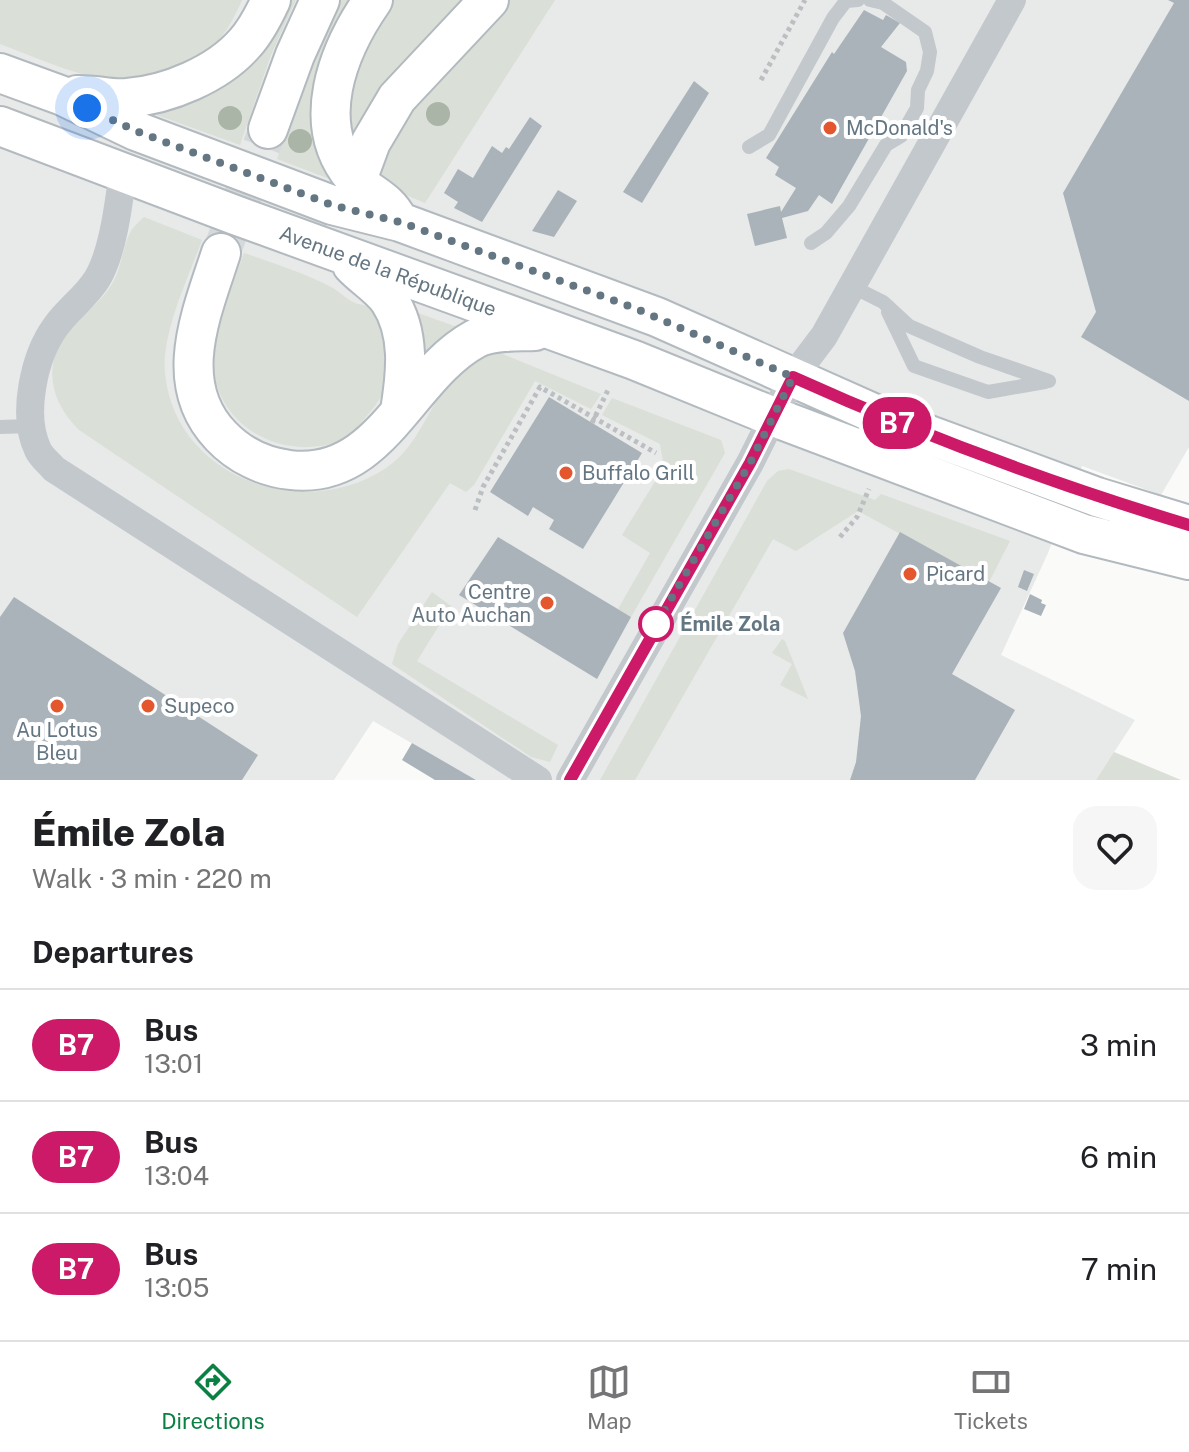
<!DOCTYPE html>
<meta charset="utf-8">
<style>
:root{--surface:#fff;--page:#f6f6f6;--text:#202124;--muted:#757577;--line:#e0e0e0;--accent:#0b8043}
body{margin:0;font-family:"Public Sans",sans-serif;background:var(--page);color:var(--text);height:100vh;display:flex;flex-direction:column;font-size:30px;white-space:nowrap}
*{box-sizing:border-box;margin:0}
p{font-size:26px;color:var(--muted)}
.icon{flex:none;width:44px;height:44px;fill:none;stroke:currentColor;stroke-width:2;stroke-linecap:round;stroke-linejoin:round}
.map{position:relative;height:780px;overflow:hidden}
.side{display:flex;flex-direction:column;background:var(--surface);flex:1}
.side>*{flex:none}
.badge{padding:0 16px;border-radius:26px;font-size:28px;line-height:52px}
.you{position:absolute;width:40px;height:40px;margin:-20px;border:6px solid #fff;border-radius:50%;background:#1a73e8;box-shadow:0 0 0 12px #1a73e833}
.map>.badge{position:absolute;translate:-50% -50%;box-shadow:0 0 0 4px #fff}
h2{padding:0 32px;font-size:30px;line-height:72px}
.round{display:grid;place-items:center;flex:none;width:84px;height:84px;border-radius:24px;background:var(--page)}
.overview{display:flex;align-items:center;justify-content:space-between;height:136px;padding:0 32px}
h1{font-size:38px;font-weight:800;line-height:60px}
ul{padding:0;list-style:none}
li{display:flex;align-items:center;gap:24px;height:112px;padding:0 32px;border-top:2px solid var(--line)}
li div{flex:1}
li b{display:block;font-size:30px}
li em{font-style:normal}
li .badge{min-width:88px;font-weight:700;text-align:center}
.dock{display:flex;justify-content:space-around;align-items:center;height:112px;border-top:2px solid var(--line);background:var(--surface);font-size:22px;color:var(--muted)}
.dock a{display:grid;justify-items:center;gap:4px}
.dock .on{color:var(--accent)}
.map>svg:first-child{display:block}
</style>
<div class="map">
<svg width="1189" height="780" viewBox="0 0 1189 780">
<rect width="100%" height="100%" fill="#fafaf8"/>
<!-- built -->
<path fill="#e8e9e9" d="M0 0H1189V447L1161 495 1082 466 1048 553 1001 655 1135 720 1096 780H476L373 721 334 780H0Z"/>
<!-- green -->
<path fill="#dadfd7" d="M0 0H242C235 16 225 36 212 47 185 71 136 84 100 78 66 72 33 56 0 44Z
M284 0H296L271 55 240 145 154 114C191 102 239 85 264 53 275 38 279 18 284 0Z
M341 0H354L335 181 277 159 300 91Z
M389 0H470L354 157 344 86Z
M509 0H555L425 203 396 191 373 173 407 107Z
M144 217 202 240C188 279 161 333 165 374 176 479 304 523 386 468 424 443 432 391 467 362 475 357 486 354 495 351L601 394 591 409 535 381 474 485 466 492 450 483 357 617 79 430C48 399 41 360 74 325 87 311 102 301 112 284 122 268 122 247 131 231 134 226 140 221 144 217Z
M244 253C273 263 302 272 329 286 338 290 346 299 355 303 363 306 370 304 376 312 387 326 389 348 388 364 387 389 382 399 365 418 360 424 355 432 349 436 342 442 329 445 320 446 268 454 216 419 213 364 212 327 232 288 244 253Z
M418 313 460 328 435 354 423 349 417 320Z
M612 398 721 440 725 453 631 617 618 609 650 553 622 535 664 467 660 444 602 415Z
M789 469 875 500 881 494 1010 541 989 582 858 511 796 551 773 539 635 780H600L767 481 778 471Z
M432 592 451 606 417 661 558 745 550 762 531 757 392 664 398 644Z
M782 639 785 641 808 699 780 685 792 664 772 653Z
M1114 752 1181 780H1096Z"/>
<!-- building -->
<path fill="#aab3b9" d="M1168 0H1189V401L1081 337 1096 312 1063 193 1174 3Z
M864 10 883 20 886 15 900 23 881 47 906 62 907 71 832 204 819 195 808 211 782 218 787 238 755 246 747 214 780 206 781 212 796 188 775 175 779 167 766 158 832 52 834 54Z
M694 81 709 93 642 203 623 192Z
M530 117 542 126 482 222 454 208 458 202 444 193 458 169 473 178 492 146 502 153 506 147 509 149Z
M558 190 577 201 554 237 532 231Z
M549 397 642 453 583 549 549 529 554 520 533 507 528 516 490 492Z
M900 532 1001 588 952 674 1015 710 975 780H850L856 762 861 716 855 671 843 633Z
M498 537 631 617 597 679 459 595Z
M1024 570 1034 574 1027 591 1018 587Z
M1030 594 1042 600 1041 603 1046 605 1041 616 1024 609Z
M14 597 258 755 242 780H0V617Z
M412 743 476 780H435L402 760Z"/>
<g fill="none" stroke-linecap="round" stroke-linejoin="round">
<!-- secondary-tunnel -->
<path stroke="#d5d9db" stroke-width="38" stroke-dasharray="38 19" stroke-linecap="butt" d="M221 253 268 129"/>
<defs>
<path id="secondary" d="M373 0C338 50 308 124 354 178 369 195 387 198 398 220
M0 73 63 96 136 131 332 205 400 222 657 317 891 421 1097 497 1189 525
M77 95C94 94 111 100 127 98 168 95 218 74 245 43 256 31 264 15 271 0
M0 126 235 215 634 360 774 417 1084 534 1189 560
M268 129 295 55 320 0
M357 180 371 142 397 98 489 0
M221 253C202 312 170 383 221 436 239 455 264 467 290 470 381 481 407 376 475 339 492 330 517 332 535 331
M352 265C363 277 379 286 389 300 411 333 406 374 400 411"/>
</defs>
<!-- secondary casing -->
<use href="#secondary" stroke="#b3babf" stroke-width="42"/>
<!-- path -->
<path stroke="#bbbfc2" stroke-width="5" stroke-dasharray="4 4" stroke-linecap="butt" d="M761 80 805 0
M592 423 609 388
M475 510 483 487 540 387 656 453
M840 537 857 517 869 489"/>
<!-- lane -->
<path stroke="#c3c8cc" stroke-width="14" d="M749 147 769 135 833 18 846 1 858 0
M811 243 826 233 849 206 886 145 901 136 917 108 918 90 927 71 930 52 925 32 883 3 870 0
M851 286 883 302 909 326 980 357 1049 381
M888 312 914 366 988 392 1045 382
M0 427 31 426"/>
<!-- street -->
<path stroke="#c3c8cc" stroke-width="28" d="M123 171C119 202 113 253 97 279 86 297 68 309 56 326 34 356 21 415 38 450 41 457 49 463 54 469L538 780
M570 780 750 463 793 377 824 336 1012 0"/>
<!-- secondary -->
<use href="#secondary" stroke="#fff" stroke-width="38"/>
</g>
<!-- trees -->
<g fill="#aab4a7">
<circle cx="438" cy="114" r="12"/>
<circle cx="230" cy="118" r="12"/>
<circle cx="300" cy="141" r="12"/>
</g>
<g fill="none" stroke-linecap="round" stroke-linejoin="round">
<defs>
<path id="line" d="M570 780 750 463 793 377C921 435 1054 484 1189 525"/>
</defs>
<!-- line casing -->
<use href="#line" stroke="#fff" stroke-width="18"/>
<!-- line -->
<use href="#line" stroke="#cc1a69" stroke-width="12"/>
<!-- walk -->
<path stroke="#657683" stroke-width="8" stroke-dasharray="0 14.4" d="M87 108 136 131 332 205 400 222 637 309 793 377 750 463 653 630 656 624"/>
</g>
<!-- markers -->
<g fill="#e4572e" stroke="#fff" stroke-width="3">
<circle cx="830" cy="128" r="8"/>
<circle cx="566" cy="473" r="8"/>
<circle cx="910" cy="574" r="8"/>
<circle cx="547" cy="603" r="8"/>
<circle cx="57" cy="706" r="8"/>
<circle cx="148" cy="706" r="8"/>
</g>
<circle fill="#fff" stroke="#cc1a69" stroke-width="4" cx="656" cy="624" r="16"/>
<g text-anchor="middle" stroke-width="8" stroke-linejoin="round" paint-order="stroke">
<!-- poi labels -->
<g font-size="20" fill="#657683" stroke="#fff" text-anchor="start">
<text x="846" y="135">McDonald's</text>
<text x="582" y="480">Buffalo Grill</text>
<text x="926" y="581">Picard</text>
<text x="531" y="599" text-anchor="end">Centre<tspan x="531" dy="23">Auto Auchan</tspan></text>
<text x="164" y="713">Supeco</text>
<text x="57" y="737" text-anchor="middle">Au Lotus<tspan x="57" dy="23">Bleu</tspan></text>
</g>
<!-- street labels -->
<g font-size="20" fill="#657683" stroke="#fff">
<text transform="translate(388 271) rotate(20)" y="7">Avenue de la République</text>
</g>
<!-- stop labels -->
<g font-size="20" font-weight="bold" fill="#657683" stroke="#fff" text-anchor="start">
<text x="680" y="631">Émile Zola</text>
</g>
</g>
</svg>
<div class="you" style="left:87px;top:108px"></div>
<b class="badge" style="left:897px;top:423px;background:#cc1a69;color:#fff">B7</b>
</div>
<section class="side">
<div class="overview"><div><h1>Émile Zola</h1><p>Walk · 3 min · 220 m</p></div><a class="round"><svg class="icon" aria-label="heart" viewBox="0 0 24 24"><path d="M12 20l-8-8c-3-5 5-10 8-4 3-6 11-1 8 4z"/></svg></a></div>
<h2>Departures</h2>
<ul>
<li><span class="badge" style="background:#cc1a69;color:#fff">B7</span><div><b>Bus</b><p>13:01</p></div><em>3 min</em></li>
<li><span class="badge" style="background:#cc1a69;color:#fff">B7</span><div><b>Bus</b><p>13:04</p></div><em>6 min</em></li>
<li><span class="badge" style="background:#cc1a69;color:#fff">B7</span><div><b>Bus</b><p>13:05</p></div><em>7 min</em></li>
</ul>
</section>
<nav class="dock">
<a class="on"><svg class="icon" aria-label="directions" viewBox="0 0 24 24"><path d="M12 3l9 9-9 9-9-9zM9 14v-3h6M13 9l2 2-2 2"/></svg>Directions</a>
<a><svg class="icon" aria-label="map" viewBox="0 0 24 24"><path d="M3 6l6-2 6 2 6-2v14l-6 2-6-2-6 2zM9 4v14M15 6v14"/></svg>Map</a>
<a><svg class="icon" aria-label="tickets" viewBox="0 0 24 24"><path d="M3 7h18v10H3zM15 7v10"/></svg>Tickets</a>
</nav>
